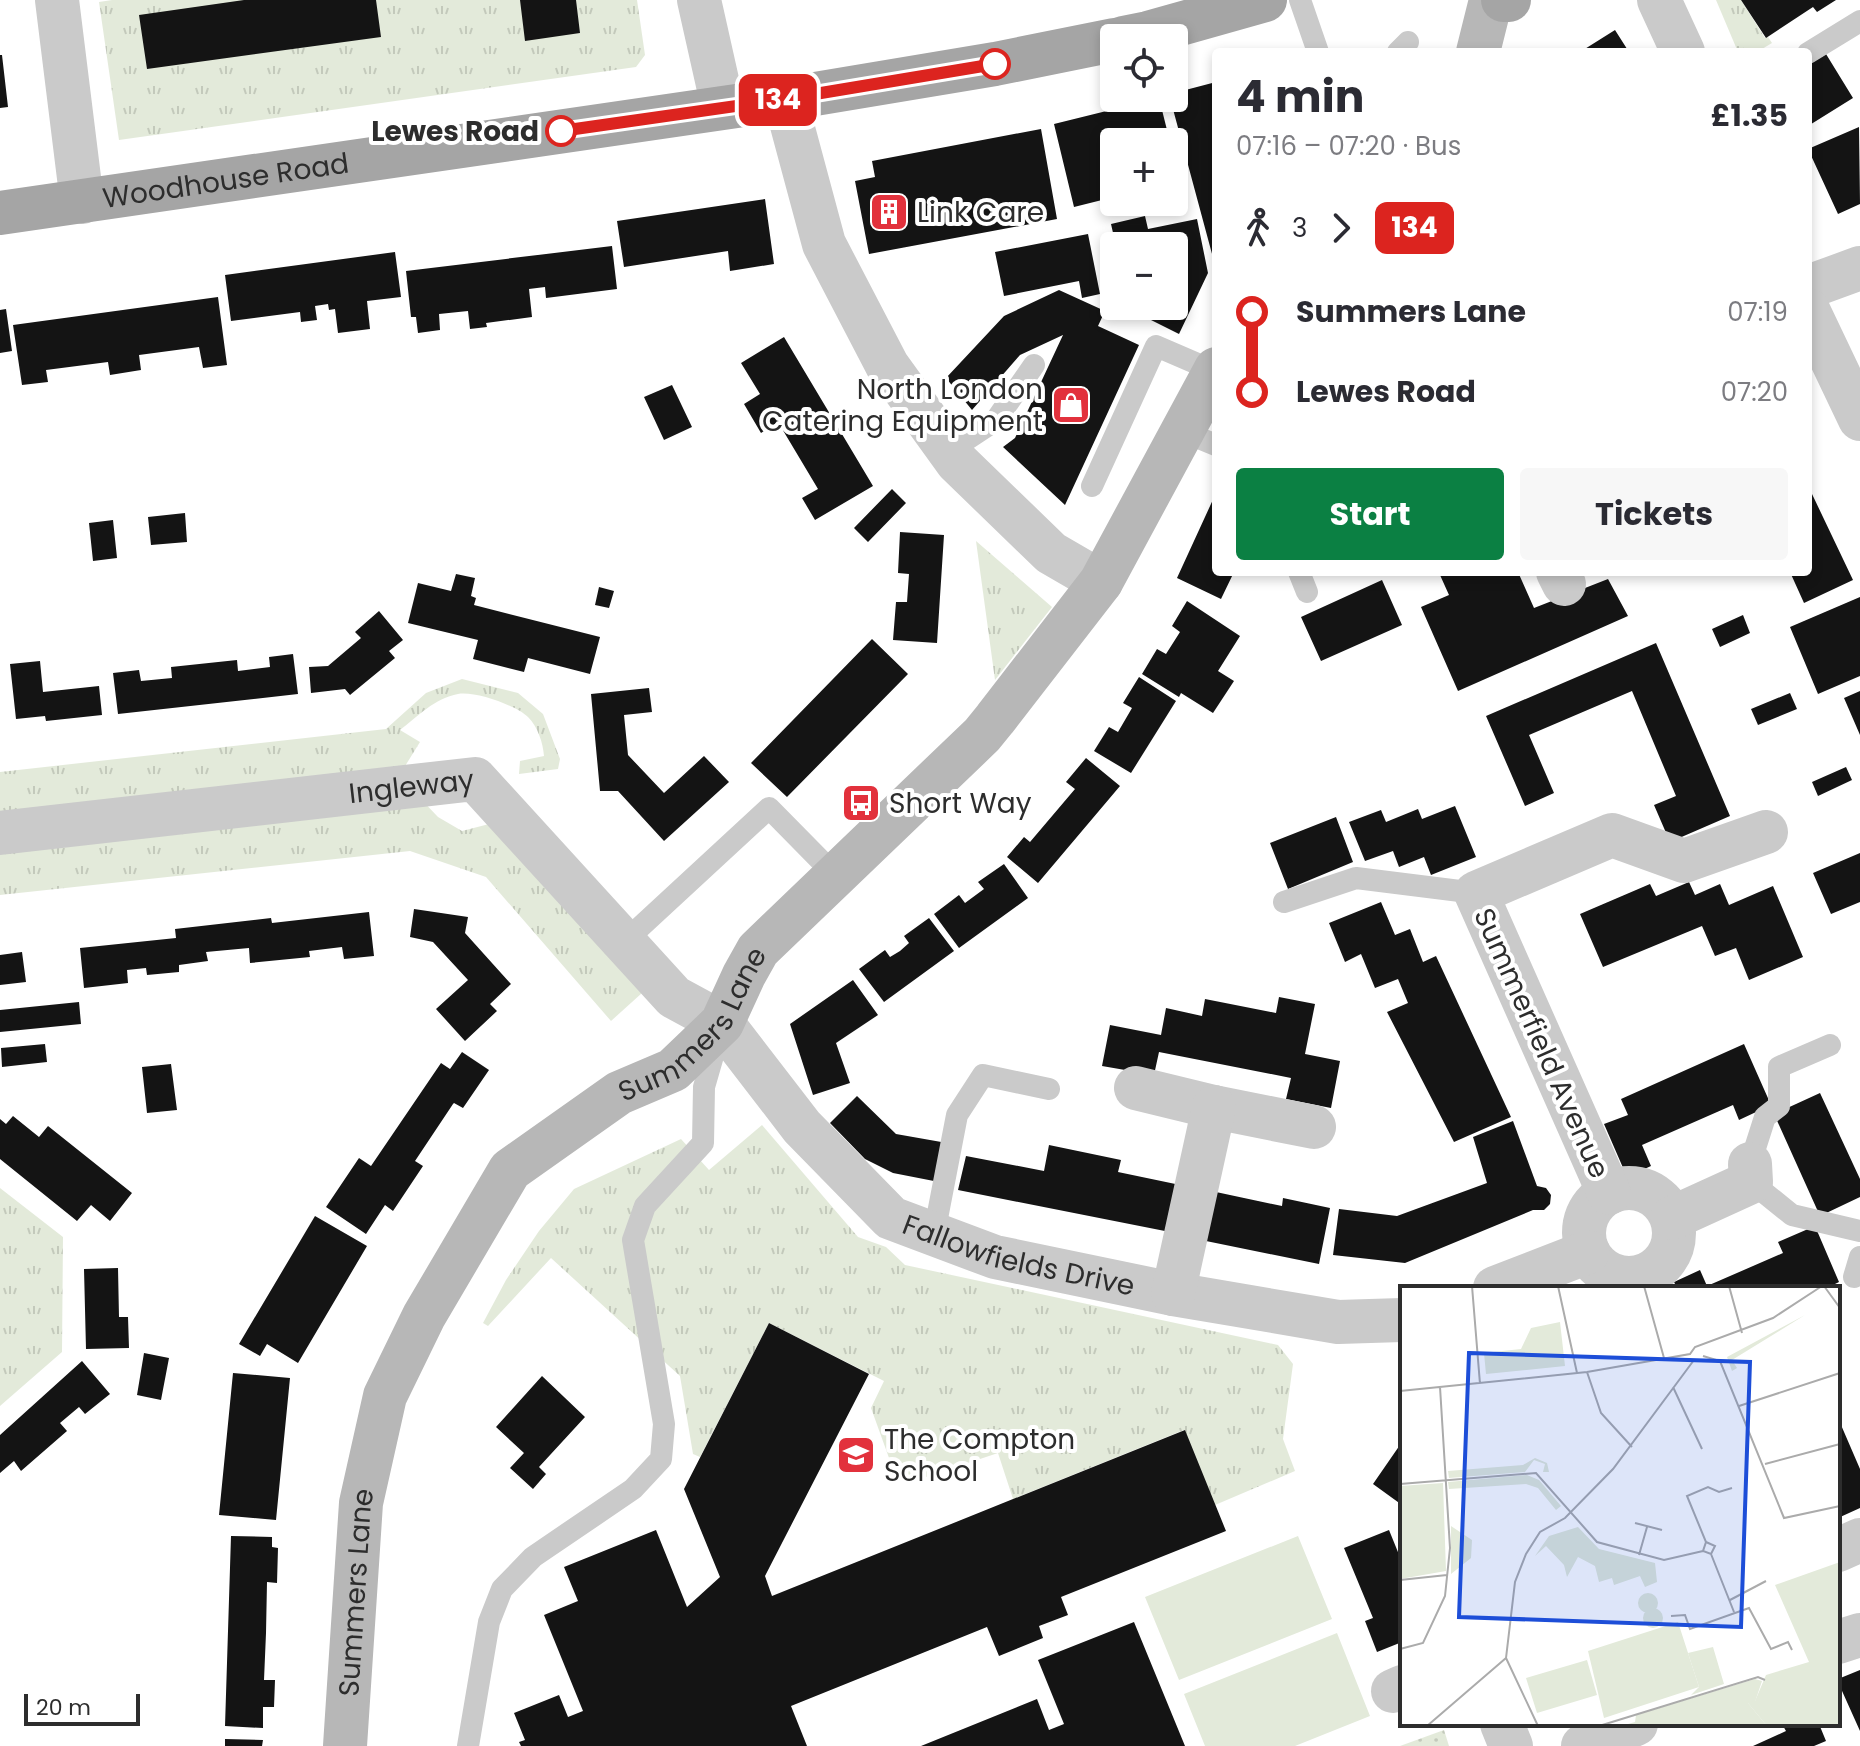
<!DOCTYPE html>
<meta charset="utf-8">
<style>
:root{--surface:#fff;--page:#f7f7f7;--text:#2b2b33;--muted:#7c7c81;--accent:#0b8043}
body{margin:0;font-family:Poppins,sans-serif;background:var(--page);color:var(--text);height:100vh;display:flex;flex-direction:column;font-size:30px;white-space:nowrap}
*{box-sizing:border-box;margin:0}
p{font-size:26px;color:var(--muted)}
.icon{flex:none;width:44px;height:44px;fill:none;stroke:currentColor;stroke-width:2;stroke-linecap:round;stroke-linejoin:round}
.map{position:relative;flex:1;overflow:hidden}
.details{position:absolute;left:1212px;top:48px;width:600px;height:528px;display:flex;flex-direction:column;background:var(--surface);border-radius:8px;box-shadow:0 4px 12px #0003}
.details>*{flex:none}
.badge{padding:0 16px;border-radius:12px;font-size:28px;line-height:52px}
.controls{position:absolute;left:1100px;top:24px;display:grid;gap:16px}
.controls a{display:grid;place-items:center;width:88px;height:88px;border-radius:8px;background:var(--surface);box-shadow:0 4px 12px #0003;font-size:40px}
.scale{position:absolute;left:24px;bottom:20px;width:116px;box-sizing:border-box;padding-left:8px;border:4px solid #2d2d2d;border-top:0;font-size:22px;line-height:28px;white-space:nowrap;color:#2d2d2d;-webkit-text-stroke:6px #fff;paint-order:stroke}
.map>.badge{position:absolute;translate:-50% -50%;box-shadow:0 0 0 4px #fff}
.legs{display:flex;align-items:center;gap:12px;height:88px;padding:0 24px;font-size:26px}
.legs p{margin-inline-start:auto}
.overview{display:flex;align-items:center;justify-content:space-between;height:136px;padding:0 24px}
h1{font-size:44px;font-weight:700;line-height:60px}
.action{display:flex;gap:16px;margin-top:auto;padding:16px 24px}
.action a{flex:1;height:92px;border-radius:8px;background:var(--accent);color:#fff;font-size:32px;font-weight:700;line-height:92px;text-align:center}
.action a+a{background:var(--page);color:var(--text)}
ul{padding:0 24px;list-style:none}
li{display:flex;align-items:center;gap:28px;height:80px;font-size:30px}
li i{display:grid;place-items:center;width:12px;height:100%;margin:0 10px;background:currentColor}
li i::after{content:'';width:20px;height:20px;margin:-10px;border:6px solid;border-radius:50%;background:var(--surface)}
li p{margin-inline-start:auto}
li:first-child i{background:linear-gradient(#0000 50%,currentColor 0)}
li:last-child i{background:linear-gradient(currentColor 50%,#0000 0)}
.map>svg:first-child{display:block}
</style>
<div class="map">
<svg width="1860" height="1746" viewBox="0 0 1860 1746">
<defs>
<pattern id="grass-tufts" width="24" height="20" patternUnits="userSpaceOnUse" patternTransform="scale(2)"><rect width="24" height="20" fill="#e3eada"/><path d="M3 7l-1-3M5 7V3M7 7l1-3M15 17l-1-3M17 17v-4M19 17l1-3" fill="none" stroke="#c3c9bb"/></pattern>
<pattern id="park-dots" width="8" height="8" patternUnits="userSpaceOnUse" patternTransform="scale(2)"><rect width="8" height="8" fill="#e3eada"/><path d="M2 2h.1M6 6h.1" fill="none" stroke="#c3c9bb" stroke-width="1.8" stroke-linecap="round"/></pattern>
</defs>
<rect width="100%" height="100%" fill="#fff"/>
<!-- grass -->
<path fill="url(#grass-tufts)" d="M112 0H637L645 55 636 67 119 140 99 2Z
M1716 0H1741L1765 38 1768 37 1772 43 1757 52H1738Z
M976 541 1052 607 995 680Z
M462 679 518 693 543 714 560 759 558 769 519 774 520 761 544 756C543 743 538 727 528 717 515 705 475 691 458 694 435 698 417 717 400 730L420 742 402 771 0 818V772L386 729 426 693Z
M417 795 438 817 462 831 493 823 642 993 611 1021 486 877 410 851 0 895V844Z
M762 1125 858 1237 886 1247 905 1265 1278 1345 1293 1364 1283 1439 1295 1471 1215 1505 1184 1430 1013 1499 998 1453 914 1481 893 1469 871 1408 884 1381 769 1323 700 1457 693 1454 680 1376 551 1258 488 1326 483 1323 506 1280 539 1231 574 1189 681 1139 709 1170Z
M0 1188 63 1237 62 1352 0 1406Z"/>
<!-- park -->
<path fill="url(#park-dots)" d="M1444 1730 1449 1746H1400Z"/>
<!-- garden -->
<path fill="#e3eada" d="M1298 1536 1332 1619 1179 1680 1145 1597Z
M1337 1633 1370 1716 1295 1746H1205L1184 1694Z"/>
<!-- building -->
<path fill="#141414" d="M244 0H376L381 37 147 69 139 15Z
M520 0H576L580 33 525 41Z
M1741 0H1836L1817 12 1813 7 1766 38Z
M1615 30 1629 52H1580Z
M1826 54 1853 98 1808 126V65Z
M0 55H2L8 107 0 108Z
M1216 82V265H1215L1170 98H1174V93Z
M1159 98 1170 142H1114V197L1074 207 1054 124Z
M1859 127 1860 204 1838 214 1808 149Z
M1041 129 1057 219 869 254 855 181 875 177 872 161Z
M1174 163 1180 181 1174 183Z
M765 199 774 264 730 271 728 251 624 267 617 221Z
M1145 216 1148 229 1197 219 1208 273 1179 334 1129 309V306H1174V246H1116L1111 224Z
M1088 234 1100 294 1082 298 1079 281 1004 296 995 252Z
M612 246 617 289 546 298 545 287 529 289 532 317 486 323 487 327 470 329 468 311 439 314 440 330 418 333 416 317H411L406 271Z
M395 252 401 297 367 301 370 329 338 333 335 309 329 310 328 304 315 306 317 320 301 322 300 312 231 321 225 275Z
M1059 290 1105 311 1098 326 1139 345 1065 505 1003 447 1015 438 1063 335 1020 355 972 410 946 378 1004 316Z
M218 297 227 365 203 368 199 347 139 355 141 370 110 375 108 362 46 370 48 382 22 385 13 325Z
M6 309 12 351 0 353V310Z
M784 337 873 486 815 520 802 498 818 489 778 422 761 433 744 404 760 394 741 363Z
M672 385 692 427 664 440 644 397Z
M892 489 906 503 868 542 854 528Z
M1216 493V572H1234L1221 599 1177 578Z
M1812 494 1853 580 1804 603 1790 572H1808V496Z
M185 513 187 542 151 545 148 517Z
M113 520 117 558 93 561 89 523Z
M900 532 944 535 937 643 893 640 896 602H907L909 574 898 573Z
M1447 572H1518L1534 608 1608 579 1628 616 1458 691 1421 607 1449 595 1440 575Z
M456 574 475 578 471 596 476 598 474 605 600 637 590 674 528 658 524 672 473 659 478 640 408 623 418 583 451 591Z
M1382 580 1402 625 1321 661 1301 617Z
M599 587 614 591 609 608 595 605Z
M1860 597V676L1818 694 1790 627Z
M1187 601 1240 636 1218 671 1234 681 1213 713 1181 693 1179 697 1142 674 1157 649 1166 654 1180 632 1172 626Z
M379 611 403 640 389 651 395 658 350 695 345 689 311 693 309 667 328 666 361 638 355 632Z
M1743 615 1750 633 1720 647 1712 629Z
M872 639 908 674 787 797 751 763Z
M1656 643 1730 816 1670 842 1654 805 1676 796 1632 691 1529 735 1554 793 1525 806 1486 716Z
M293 654 298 694 118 714 113 673 139 670 141 681 172 678 171 667 237 660 238 671 270 667 269 657Z
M40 661 43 692 99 686 102 715 46 721 45 716 16 719 10 664Z
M1139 677 1176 701 1131 773 1094 751 1109 727 1118 732 1132 708 1123 703Z
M649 688 652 712 624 715 628 755 664 793 704 756 729 782 664 841 618 791H600L591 694Z
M1860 691V735L1844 698Z
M1790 693 1797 709 1758 725 1751 709Z
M1086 758 1120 786 1038 883 1007 857 1024 837 1030 842 1075 789 1066 782Z
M1846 767 1852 780 1818 796 1812 782Z
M1455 806 1476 857 1431 875 1424 857 1399 867 1393 851 1365 861 1349 822 1381 810 1386 822 1418 809 1422 819Z
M1336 817 1353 862 1288 889 1270 843Z
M1860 853V902L1831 914 1813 873Z
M1004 864 1028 898 959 948 934 914 959 895 965 903 984 889 978 882Z
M1689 882 1695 895 1720 884 1729 905 1773 886 1803 957 1749 980 1736 948 1715 956 1702 926 1603 967 1580 914 1650 884 1656 896Z
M1381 902 1395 935 1410 929 1423 962 1436 956 1511 1117 1454 1142 1387 1012 1408 1003 1398 979 1375 988 1361 954 1345 962 1329 923Z
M414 909 468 917 465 933 511 984 490 1004 497 1011 465 1041 436 1009 468 980 433 942 410 937Z
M369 912 374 956 344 959 342 947 309 951 310 957 250 963 249 948 206 952 208 961 179 965V972L147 975 146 968 127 970 128 983 84 988 80 948 176 938 175 929 271 918 272 923Z
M929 918 954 951 884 1002 859 969 885 950 890 957 900 951 909 943 904 936Z
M22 952 26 982 0 985V955Z
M853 980 878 1015 836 1043 850 1083 813 1095 790 1024Z
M1279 997 1315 1004 1305 1054 1340 1061 1331 1108 1286 1099 1291 1078 1159 1052 1154 1075 1102 1066 1110 1025 1161 1035 1166 1008 1202 1016 1205 999 1276 1013Z
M79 1002 81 1024 0 1032V1010Z
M45 1044 47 1062 2 1067 1 1048Z
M1744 1044 1771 1105 1739 1120 1733 1105 1642 1145 1651 1166 1627 1177 1604 1124 1628 1115 1621 1099Z
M462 1052 489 1070 463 1108 454 1103 453 1104 415 1161 423 1166 393 1211 385 1205 366 1234 326 1207 359 1158 371 1166 441 1063 450 1069Z
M171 1064 177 1110 147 1113 142 1067Z
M1820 1093 1860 1179V1197L1820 1216 1774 1114Z
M857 1096 896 1134 947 1143 939 1182 893 1173 865 1159 830 1123Z
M13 1116 39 1137 48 1126 132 1193 110 1221 91 1205 77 1221 0 1159V1119L6 1124Z
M1513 1121 1537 1186 1546 1188 1551 1195 1550 1204 1544 1210H1533L1405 1263 1333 1255 1339 1209 1397 1216 1487 1183 1473 1137Z
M1049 1145 1121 1160 1118 1172 1185 1186 1175 1233 958 1190 966 1156 1044 1171Z
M1216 1192 1282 1206 1283 1198 1330 1208 1319 1264 1206 1241Z
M315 1216 367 1246 298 1363 267 1344 260 1356 239 1344Z
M1815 1226 1839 1282 1827 1288H1677L1674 1282 1700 1270 1707 1286 1783 1253 1778 1242Z
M118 1268 119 1317H128L129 1348 86 1349 84 1269Z
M769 1323 869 1374 765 1576 772 1596 1185 1430 1226 1531 1061 1597 1068 1615 1039 1626 1043 1638 999 1656 987 1627 791 1706 807 1746H521L519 1742 525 1740 514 1713 559 1695 568 1717 583 1711 544 1615 578 1601 564 1567 656 1530 687 1607 720 1577 684 1489Z
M144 1353 169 1358 161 1400 137 1395Z
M82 1361 110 1394 85 1414 79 1407 60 1423 67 1431 21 1471 14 1461 0 1473V1435Z
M233 1373 290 1378 276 1520 219 1515Z
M542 1376 585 1417 539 1467 546 1474 533 1489 510 1468 524 1453 496 1427Z
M1838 1418 1860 1469V1508L1838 1518Z
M1402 1442V1505L1373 1484Z
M1389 1530 1402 1562V1642L1377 1652 1365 1621 1373 1618 1344 1548Z
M231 1536 272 1537V1547L278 1548 277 1583 267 1582 266 1633 264 1680H275L274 1707H263V1728L225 1726Z
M1134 1622 1185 1746H921L1037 1699 1049 1730 1064 1724 1038 1660Z
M1860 1670V1731L1838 1682V1679Z
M1782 1724H1819L1826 1741 1814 1746H1753L1786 1731Z
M225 1739 263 1740 262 1746H225Z"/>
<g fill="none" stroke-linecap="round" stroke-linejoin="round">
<!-- lane -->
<path stroke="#cacaca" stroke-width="22" d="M1300 0 1318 52
M1398 52 1408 42
M1808 53 1860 21
M1182 431 1216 445
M949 451 996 420 1034 365
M1092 486 1156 346 1214 371
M1299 572 1307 592
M1284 902 1356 878 1476 893
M624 942 769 808 836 876
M1750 1164 1765 1117 1779 1106V1067L1830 1045
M1751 1182 1792 1215 1860 1231
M934 1234 957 1115 983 1075 1049 1089
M1854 1277 1860 1257
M468 1746 489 1622 502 1589 533 1557 633 1489 661 1459 664 1424 633 1240 645 1206 703 1143 704 1087 719 1035"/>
<!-- street -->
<g stroke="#cacaca" stroke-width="44">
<path d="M57 0 82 202"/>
<path d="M699 0 723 107"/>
<path d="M1659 0 1683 52"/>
<path d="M785 99 824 244 887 365 957 462 1051 553 1101 582"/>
<path d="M1808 287 1860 268"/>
<path d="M1808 310 1860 419"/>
<path d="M1558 572 1564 584"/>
<path id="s1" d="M0 833 475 779 674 997 722 1023 802 1127 891 1218 995 1257 1173 1294 1338 1322 1402 1320"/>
<path d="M1136 1088 1214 1107 1314 1127"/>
<circle cx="1629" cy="1233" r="45"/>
<path d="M1609 1193 1476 893 1612 835 1684 861 1766 832"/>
<path d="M1672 1218 1751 1182 1750 1164"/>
<path d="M1495 1288 1588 1252"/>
<path d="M1173 1294 1214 1107"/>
<path d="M1838 1550 1860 1540"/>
<path d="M1838 1642 1860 1635"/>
<path d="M1393 1691 1402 1687"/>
<path d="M1502 1724 1511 1746"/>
<path d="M1583 1746 1636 1724"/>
</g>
<!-- secondary -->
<g stroke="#b7b7b7" stroke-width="44">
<path d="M1478 52 1491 0"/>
<path id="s2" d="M345 1746 361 1503 385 1396 424 1316 510 1170 619 1093 673 1070 722 1023 744 975 758 950 982 735 995 719 1101 582 1216 369"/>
</g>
<!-- primary -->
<g stroke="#a5a5a5" stroke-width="44">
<path d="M1503 0H1509"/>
<path d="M1123 38 1148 33 1265 0"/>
<path id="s3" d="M0 213 785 99 995 64 1114 40"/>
</g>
</g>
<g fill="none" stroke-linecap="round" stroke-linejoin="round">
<defs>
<path id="line-1" d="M561 131 785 99 995 64"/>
</defs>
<!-- line-1 casing -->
<use href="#line-1" stroke="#fff" stroke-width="18"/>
<!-- line-1 -->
<use href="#line-1" stroke="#dc241f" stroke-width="12"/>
</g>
<!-- icons -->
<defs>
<symbol id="building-square" viewBox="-11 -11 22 22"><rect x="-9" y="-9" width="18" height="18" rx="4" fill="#e2313c" stroke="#fff"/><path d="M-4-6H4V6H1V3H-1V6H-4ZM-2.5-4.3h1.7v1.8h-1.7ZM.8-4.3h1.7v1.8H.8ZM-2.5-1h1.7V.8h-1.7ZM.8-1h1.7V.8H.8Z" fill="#fff"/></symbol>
<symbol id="shop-square" viewBox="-11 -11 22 22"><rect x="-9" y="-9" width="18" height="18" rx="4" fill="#e2313c" stroke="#fff"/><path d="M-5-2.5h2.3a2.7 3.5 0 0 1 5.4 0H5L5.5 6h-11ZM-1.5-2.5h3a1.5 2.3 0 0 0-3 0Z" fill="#fff"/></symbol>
<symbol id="bus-square" viewBox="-11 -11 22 22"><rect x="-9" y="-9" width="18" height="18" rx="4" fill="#e2313c" stroke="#fff"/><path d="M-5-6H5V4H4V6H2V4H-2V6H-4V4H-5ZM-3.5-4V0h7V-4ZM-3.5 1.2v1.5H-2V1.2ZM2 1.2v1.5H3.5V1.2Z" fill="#fff"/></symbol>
<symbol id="school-square" viewBox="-11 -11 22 22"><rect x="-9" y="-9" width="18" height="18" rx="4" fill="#e2313c" stroke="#fff"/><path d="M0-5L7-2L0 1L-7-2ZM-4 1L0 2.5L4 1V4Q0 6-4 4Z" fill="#fff"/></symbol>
</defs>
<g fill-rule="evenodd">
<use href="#building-square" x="867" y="190" width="44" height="44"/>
<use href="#shop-square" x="1049" y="383" width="44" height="44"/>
<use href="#bus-square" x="839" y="781" width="44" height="44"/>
<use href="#school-square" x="834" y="1433" width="44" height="44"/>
</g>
<!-- markers -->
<g fill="#fff" stroke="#dc241f" stroke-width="4">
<circle cx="995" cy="64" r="14"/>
<circle cx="561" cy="131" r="14"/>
</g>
<g text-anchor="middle" stroke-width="8" stroke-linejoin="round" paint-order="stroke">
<!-- stop labels -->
<g font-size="28" font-weight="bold" fill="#2d2d2d" stroke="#fff" text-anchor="end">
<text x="539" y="141">Lewes Road</text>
</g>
<!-- street labels -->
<g font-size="28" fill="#2d2d2d" stroke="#fff">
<text dy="10" stroke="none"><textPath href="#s3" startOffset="228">Woodhouse Road</textPath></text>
<text dy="10" stroke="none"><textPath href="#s1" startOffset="414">Ingleway</textPath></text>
<text dy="10" stroke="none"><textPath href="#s2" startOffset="850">Summers Lane</textPath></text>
<text transform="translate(1542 1043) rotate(66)" y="10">Summerfield Avenue</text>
<text dy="10" stroke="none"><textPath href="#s1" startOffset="1220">Fallowfields Drive</textPath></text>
<text dy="10" stroke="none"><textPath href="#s2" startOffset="154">Summers Lane</textPath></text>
</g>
<!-- poi labels -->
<g font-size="28" fill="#2d2d2d" stroke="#fff" text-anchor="start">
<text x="917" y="222">Link Care</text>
<text x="1043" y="399" text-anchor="end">North London<tspan x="1043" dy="32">Catering Equipment</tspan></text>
<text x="889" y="813">Short Way</text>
<text x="884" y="1449">The Compton<tspan x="884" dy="32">School</tspan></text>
</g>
</g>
<!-- overview -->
<g transform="translate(1400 1286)">
<rect width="440" height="440" fill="#fff"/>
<path d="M405 29 332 74 337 82 332 85 327 71ZM160 36 165 80 86 88 84 67 121 63 131 42ZM135 172 147 177 149 186H143L145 178 134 174 125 186 49 192 48 185 123 179ZM127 189 139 194 161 220 156 224 138 202 126 198 49 203 48 196ZM51 240 72 254 71 272 51 288ZM178 241 199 263 255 277 257 296 245 301 240 290 214 299 212 292 199 296 195 280 178 271 167 291 164 279 146 260 135 270 149 250ZM355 393 362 395 355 416 348 417 367 440H221L235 436 236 429Z" fill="#e3eada"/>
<path d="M440 276V440H367L347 416 355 415 366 389 409 376 375 299ZM313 361 324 398 291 409 299 401 288 367Z" fill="#e3eada"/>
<path d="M43 197 46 285 0 293V200ZM278 336 299 401 204 432 188 365Z" fill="#e3eada"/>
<path d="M238 317a10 10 0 1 1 20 0a10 10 0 1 1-20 0ZM243 332a10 10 0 1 1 20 0a10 10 0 1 1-20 0ZM187 374 197 409 137 427 126 392Z" fill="#e3eada"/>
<path fill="none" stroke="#ababab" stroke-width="2" d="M72 0 80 98M158 0 177 87M244 0 264 72M329 0 342 47M424 0 440 22M303 70 320 75 384 232 440 220M187 86 201 127 232 161M273 101 302 163M0 105 187 86 290 68 295 61 373 32 422 0M339 120 440 87M365 178 440 158M0 198 136 187 197 256 264 274 303 265M235 237 262 244M306 256 315 260 311 268 303 265 306 256 287 210 308 201 319 206 332 202M311 268 334 326M239 269 247 241M0 294 47 289M330 314 366 295M271 330 285 329 290 343 349 322 371 363 388 356 392 364M0 363 23 357 45 310 50 262 40 101M106 372 138 440M27 440 106 372 115 296 126 268 140 246 165 232 213 183 294 74M199 440 358 391 365 394"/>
<path fill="#1d4ed8" fill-opacity="0.15" stroke="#1d4ed8" stroke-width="4" d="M69 67 350 76 341 341 59 331Z"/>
<rect width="440" height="440" fill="none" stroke="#2d2d2d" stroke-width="4"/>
</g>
</svg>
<div class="controls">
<a><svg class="icon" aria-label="locate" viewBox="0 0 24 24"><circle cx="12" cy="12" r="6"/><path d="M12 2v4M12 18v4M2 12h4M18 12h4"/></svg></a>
<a>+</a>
<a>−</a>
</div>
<div class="scale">20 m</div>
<b class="badge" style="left:778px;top:100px;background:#dc241f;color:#fff">134</b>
<section class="details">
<div class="overview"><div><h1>4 min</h1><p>07:16 – 07:20 · Bus</p></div><b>£1.35</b></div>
<div class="legs"><svg class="icon" aria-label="walk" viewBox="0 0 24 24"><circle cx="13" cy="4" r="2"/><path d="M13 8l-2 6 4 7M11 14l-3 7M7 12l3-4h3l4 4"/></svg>3<svg class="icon" aria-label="forward" viewBox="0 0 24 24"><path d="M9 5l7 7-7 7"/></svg><b class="badge" style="background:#dc241f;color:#fff">134</b></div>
<ul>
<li><i style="color:#dc241f"></i><b>Summers Lane</b><p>07:19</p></li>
<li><i style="color:#dc241f"></i><b>Lewes Road</b><p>07:20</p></li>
</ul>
<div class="action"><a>Start</a><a>Tickets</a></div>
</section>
</div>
